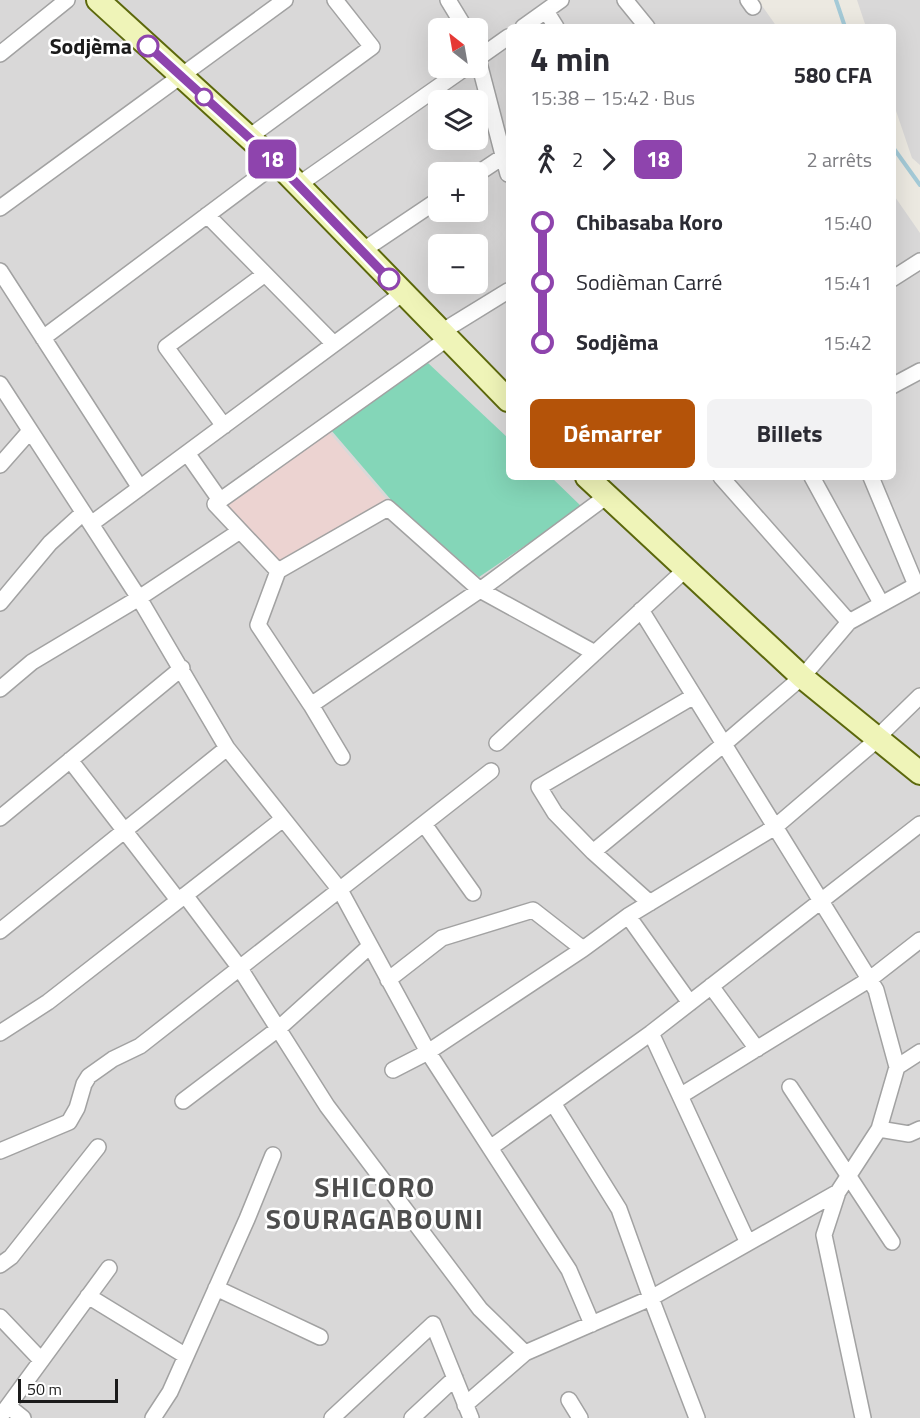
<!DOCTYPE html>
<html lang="fr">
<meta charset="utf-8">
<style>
:root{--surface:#fff;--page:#f2f2f3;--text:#2b2b33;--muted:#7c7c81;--accent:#b45309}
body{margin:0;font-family:"Titillium Web",sans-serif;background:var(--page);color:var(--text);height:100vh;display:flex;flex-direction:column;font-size:22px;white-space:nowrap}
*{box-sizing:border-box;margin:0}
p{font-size:20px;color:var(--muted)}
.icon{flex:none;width:33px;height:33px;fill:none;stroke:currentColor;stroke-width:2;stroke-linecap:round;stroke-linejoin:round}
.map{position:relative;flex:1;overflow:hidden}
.drawer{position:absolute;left:506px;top:24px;width:390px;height:456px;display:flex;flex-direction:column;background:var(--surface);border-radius:9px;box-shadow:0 6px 24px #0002}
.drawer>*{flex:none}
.badge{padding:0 12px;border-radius:9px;font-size:21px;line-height:39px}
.needle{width:39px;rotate:329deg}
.fabs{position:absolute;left:428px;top:18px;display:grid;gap:12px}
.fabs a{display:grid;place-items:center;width:60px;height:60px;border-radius:9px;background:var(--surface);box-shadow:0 6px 24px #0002;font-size:30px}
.scale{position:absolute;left:18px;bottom:15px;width:100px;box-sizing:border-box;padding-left:6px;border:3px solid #1b1b1b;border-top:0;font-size:16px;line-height:21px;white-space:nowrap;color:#1b1b1b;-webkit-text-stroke:4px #fff;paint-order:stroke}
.map>.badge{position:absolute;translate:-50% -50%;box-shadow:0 0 0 3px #fff}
.legs{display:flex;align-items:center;gap:9px;height:66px;padding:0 24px;font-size:20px}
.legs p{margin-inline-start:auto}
.overview{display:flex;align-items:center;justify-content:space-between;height:102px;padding:0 24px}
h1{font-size:33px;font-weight:700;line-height:45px}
.primary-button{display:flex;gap:12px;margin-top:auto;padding:12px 24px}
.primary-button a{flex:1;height:69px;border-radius:9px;background:var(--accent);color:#fff;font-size:24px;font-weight:700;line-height:69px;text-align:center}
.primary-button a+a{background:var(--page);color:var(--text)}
ul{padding:0 24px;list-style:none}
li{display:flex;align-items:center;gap:21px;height:60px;font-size:22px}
li i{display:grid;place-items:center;width:9px;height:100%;margin:0 8px;background:currentColor}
li i::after{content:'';width:15px;height:15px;margin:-8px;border:4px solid;border-radius:50%;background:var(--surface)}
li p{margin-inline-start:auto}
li:first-child i{background:linear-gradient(#0000 50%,currentColor 0)}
li:last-child i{background:linear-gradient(currentColor 50%,#0000 0)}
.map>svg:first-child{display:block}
</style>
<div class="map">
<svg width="920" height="1418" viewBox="0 0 920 1418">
<rect width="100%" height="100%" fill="#ece9e1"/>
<!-- residential -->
<path fill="#d9d8d8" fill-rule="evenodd" d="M0 0H758L777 27H508V477H892L893 194 920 233V1418H0ZM438 28H477V68H438ZM438 100H477V140H438ZM438 172H477V212H438ZM438 244H477V284H438Z
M857 0H920V165L912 158 893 102 892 27H866Z"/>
<!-- commercial -->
<path fill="#ecd3d1" d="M329 432 388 501 275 566 223 506Z"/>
<!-- pitch -->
<path fill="#84d6b8" d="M428 363 508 438V477H551L582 507 479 577 392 501 331 430Z"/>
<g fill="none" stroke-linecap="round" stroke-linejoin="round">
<!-- stream -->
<path stroke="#a4cad7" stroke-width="4" d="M836 0 845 27
M892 146 920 185"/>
<defs>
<path id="street" d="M448 0 465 28
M625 0 647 27
M748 0 753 7
M546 11 556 27
M523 27 561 0
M0 54 67 0
M477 59 508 37
M478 59 508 174
M249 137 372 47 335 0
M477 174 504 156
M298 185 465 68
M0 208 285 0
M207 215 334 344
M362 251 438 200
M0 271 140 488
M892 279 920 261
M43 338 277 163
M0 384 139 598 227 748 340 890 428 1052 569 1270 592 1324
M892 386 920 371
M224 426 166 347 265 274
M187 453 220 500
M0 465 30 431
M721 477 849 622
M812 477 881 603
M871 477 916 585
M91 524 403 293
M278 571 215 504 447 339 451 326 508 291
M0 603 50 543 83 513
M641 610 876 990 897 1067 879 1129 838 1192 824 1235 863 1418
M810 668 849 622 920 583
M0 689 32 662 139 598 240 531
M311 705 480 590 607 496
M885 730 920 696
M497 743 685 570
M342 757 311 705 258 625 278 571 388 508 480 590 595 653
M70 760 178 900
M0 818 182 668
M424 824 473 893
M593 852 724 744 802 677
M185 895 239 967 327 1106 480 1309 525 1353
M650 903 593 852 555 813 539 787 694 696
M628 916 690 1003
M0 931 227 748
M388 980 442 938 533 910 583 949
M711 986 757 1049
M0 1033 48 1002 283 819
M651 1033 748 1243
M897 1067 920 1052
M393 1070 428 1052 583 949 628 916 775 827 878 739
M790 1087 892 1242
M680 1096 870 979 920 940
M183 1101 278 1029 370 946
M553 1103 619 1209 651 1298 697 1418
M879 1129 909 1134 920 1129
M490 1148 651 1033 920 824
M0 1151 69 1122 77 1108 84 1084 89 1076 113 1059 140 1046 491 771
M0 1265 11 1257 98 1147
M216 1288 320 1337
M88 1296 186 1356
M0 1317 41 1360
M569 1400 580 1418
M465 1405 525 1353 651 1298 838 1192
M8 1406 23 1418
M0 1417 109 1268
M153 1418 170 1392 247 1219 273 1155
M332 1418 433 1324 471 1418
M412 1418 455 1378"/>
<path id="secondary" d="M98 0 277 163 508 400
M587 477 802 677 920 773"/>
</defs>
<!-- street casing -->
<use href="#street" stroke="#a2a2a2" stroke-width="18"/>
<!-- secondary casing -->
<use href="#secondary" stroke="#5c680c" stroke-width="26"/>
<!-- street -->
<use href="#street" stroke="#fff" stroke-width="15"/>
<!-- secondary -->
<use href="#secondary" stroke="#eff4b8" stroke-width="22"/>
</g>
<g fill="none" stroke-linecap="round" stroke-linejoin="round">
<defs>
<path id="line-1" d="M148 46 277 163 389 279"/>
</defs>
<!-- line-1 casing -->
<use href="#line-1" stroke="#fff" stroke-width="14"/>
<!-- line-1 -->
<use href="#line-1" stroke="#8e44ad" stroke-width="9"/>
</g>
<!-- markers -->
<g fill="#fff" stroke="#8e44ad" stroke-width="3">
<circle cx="148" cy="46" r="10"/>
<circle cx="204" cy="97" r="8"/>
<circle cx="389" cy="279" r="10"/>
</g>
<g text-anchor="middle" stroke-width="5" stroke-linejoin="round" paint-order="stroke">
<!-- stop labels -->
<g font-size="22" font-weight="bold" fill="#1b1b1b" stroke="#fff" text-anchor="end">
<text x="132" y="54">Sodjèma</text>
</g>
<!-- district labels -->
<g font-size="28" font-weight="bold" letter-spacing="1.5" fill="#4e4e4e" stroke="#fff">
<text x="375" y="1197">SHICORO<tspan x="375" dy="32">SOURAGABOUNI</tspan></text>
</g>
</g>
</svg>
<div class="fabs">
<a><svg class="needle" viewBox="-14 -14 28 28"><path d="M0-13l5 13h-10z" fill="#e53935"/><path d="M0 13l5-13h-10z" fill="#7c7c81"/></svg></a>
<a><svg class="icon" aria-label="layers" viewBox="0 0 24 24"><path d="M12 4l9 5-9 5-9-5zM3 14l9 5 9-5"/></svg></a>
<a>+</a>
<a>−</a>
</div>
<div class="scale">50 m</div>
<b class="badge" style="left:272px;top:159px;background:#8e44ad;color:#fff">18</b>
<section class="drawer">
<div class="overview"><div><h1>4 min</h1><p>15:38 – 15:42 · Bus</p></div><b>580 CFA</b></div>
<div class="legs"><svg class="icon" aria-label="walk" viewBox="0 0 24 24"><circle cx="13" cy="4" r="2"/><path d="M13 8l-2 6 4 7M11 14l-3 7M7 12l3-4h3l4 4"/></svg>2<svg class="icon" aria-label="forward" viewBox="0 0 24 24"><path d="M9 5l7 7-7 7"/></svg><b class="badge" style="background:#8e44ad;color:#fff">18</b><p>2 arrêts</p></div>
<ul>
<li><i style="color:#8e44ad"></i><b>Chibasaba Koro</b><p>15:40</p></li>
<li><i style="color:#8e44ad"></i><span>Sodièman Carré</span><p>15:41</p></li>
<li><i style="color:#8e44ad"></i><b>Sodjèma</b><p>15:42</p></li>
</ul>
<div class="primary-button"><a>Démarrer</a><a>Billets</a></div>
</section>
</div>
